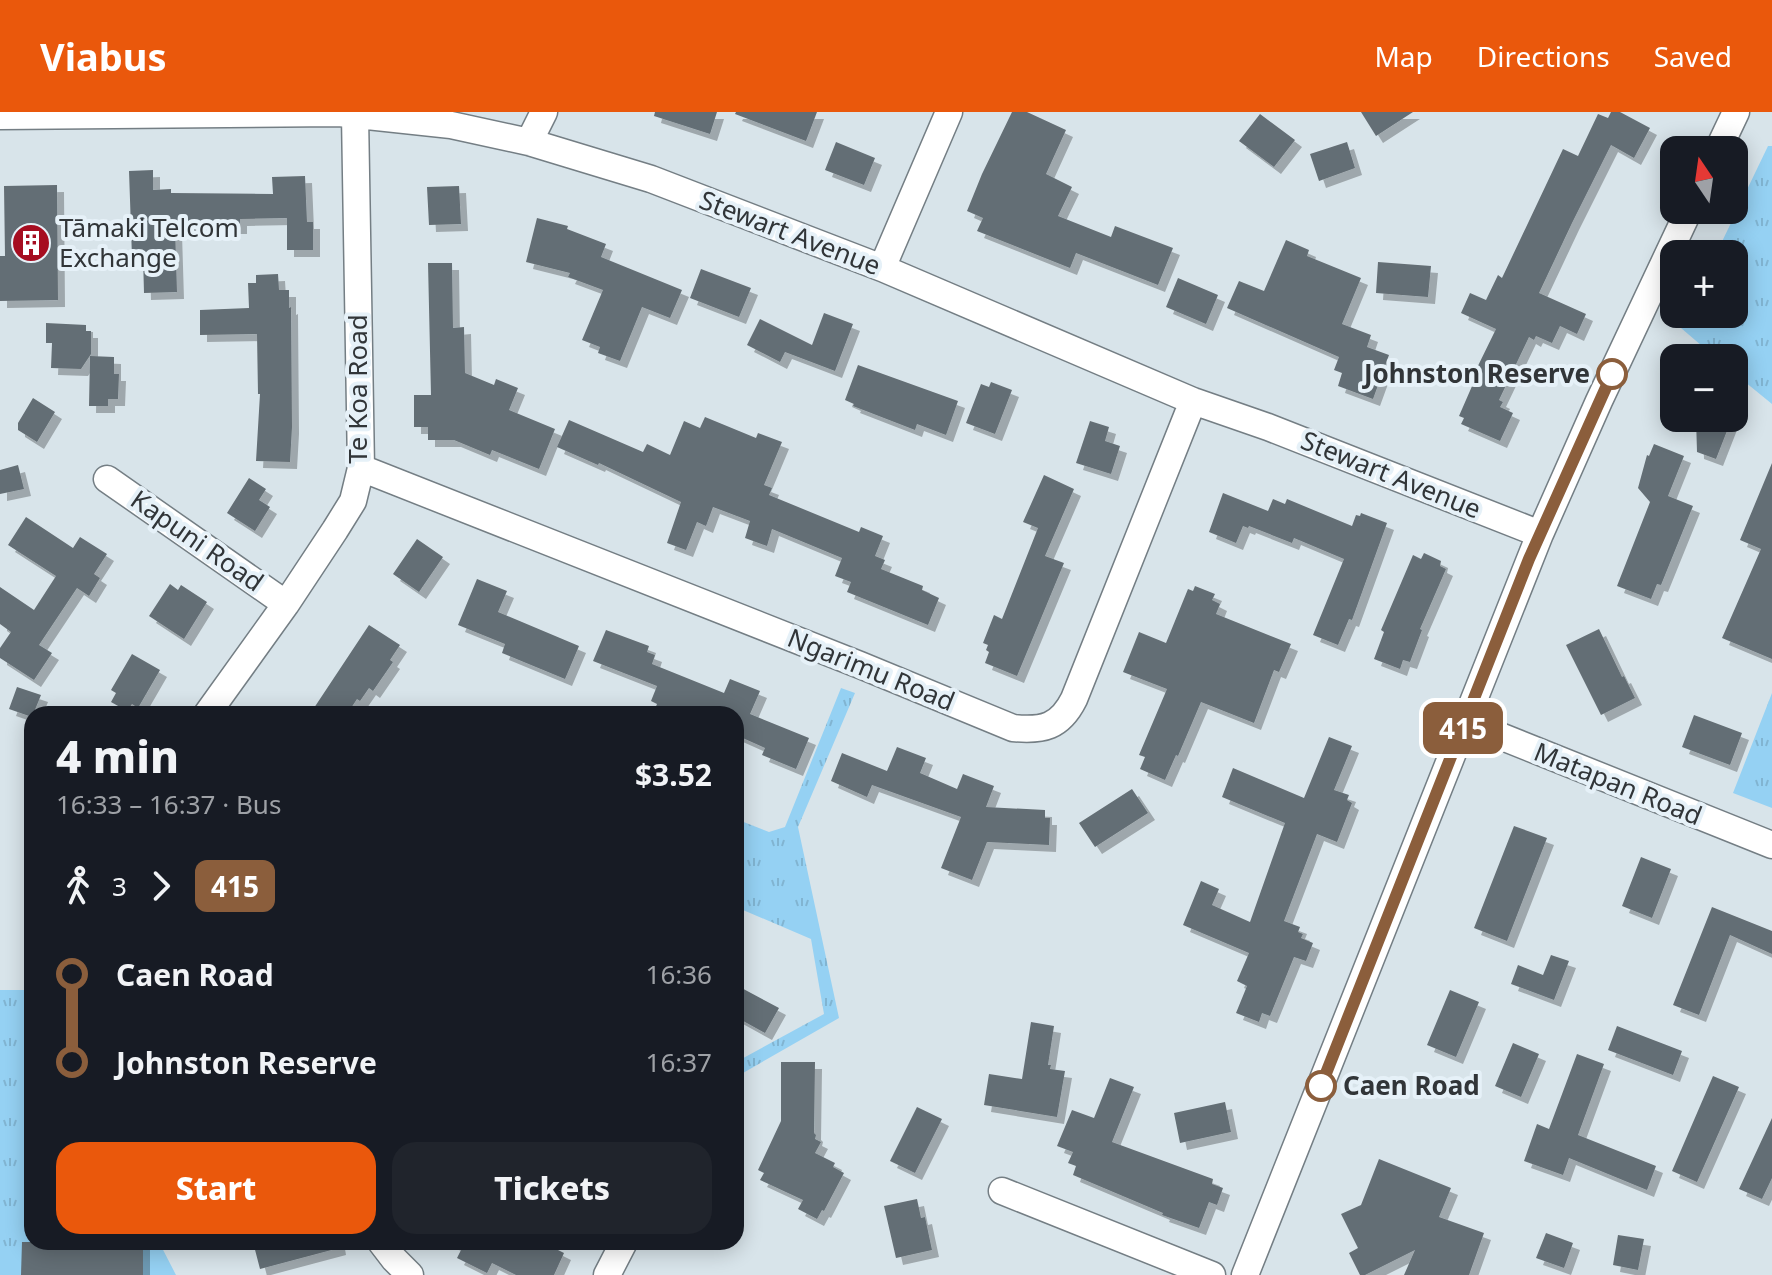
<!DOCTYPE html>
<meta charset="utf-8">
<style>
:root{--surface:#171b24;--page:#20242c;--text:#f1f3f6;--muted:#9ea1a6;--accent:#ea580c}
body{margin:0;font-family:"Noto Sans",sans-serif;background:var(--page);color:var(--text);height:100vh;display:flex;flex-direction:column;font-size:30px;white-space:nowrap}
*{box-sizing:border-box;margin:0}
p{font-size:26px;color:var(--muted)}
.icon{flex:none;width:44px;height:44px;fill:none;stroke:currentColor;stroke-width:2;stroke-linecap:round;stroke-linejoin:round}
.map{position:relative;flex:1;overflow:hidden}
.sheet{position:absolute;left:24px;top:594px;width:720px;height:544px;display:flex;flex-direction:column;background:var(--surface);border-radius:24px;box-shadow:0 4px 20px #0003}
.sheet>*{flex:none}
.badge{padding:0 16px;border-radius:12px;font-size:28px;line-height:52px}
.needle{width:52px;rotate:347deg}
.fabs{position:absolute;left:1660px;top:24px;display:grid;gap:16px}
.fabs a{display:grid;place-items:center;width:88px;height:88px;border-radius:16px;background:var(--surface);box-shadow:0 4px 20px #0003;font-size:40px}
.map>.badge{position:absolute;translate:-50% -50%;box-shadow:0 0 0 4px #fff}
.legs{display:flex;align-items:center;gap:12px;height:88px;padding:0 32px;font-size:26px}
.legs p{margin-inline-start:auto}
.head{display:flex;align-items:center;justify-content:space-between;height:136px;padding:0 32px}
h1{font-size:44px;font-weight:800;line-height:60px}
.button{display:flex;gap:16px;margin-top:auto;padding:16px 32px}
.button a{flex:1;height:92px;border-radius:24px;background:var(--accent);color:#fff;font-size:32px;font-weight:800;line-height:92px;text-align:center}
.button a+a{background:var(--page);color:var(--text)}
ul{padding:0 32px;list-style:none}
li{display:flex;align-items:center;gap:28px;height:88px;font-size:30px}
li i{display:grid;place-items:center;width:12px;height:100%;margin:0 10px;background:currentColor}
li i::after{content:'';width:20px;height:20px;margin:-10px;border:6px solid;border-radius:50%;background:var(--surface)}
li p{margin-inline-start:auto}
li:first-child i{background:linear-gradient(#0000 50%,currentColor 0)}
li:last-child i{background:linear-gradient(currentColor 50%,#0000 0)}
header{display:flex;align-items:center;gap:48px;box-sizing:border-box;height:112px;padding:0 40px;background:var(--accent);color:#fff}
header strong{font-size:38px}
nav{display:flex;gap:44px;margin-inline-start:auto;font-size:28px}
.map>svg:first-child{display:block}
</style>
<header>
<strong>Viabus</strong>
<nav><a>Map</a><a>Directions</a><a>Saved</a></nav>
</header>
<div class="map">
<svg width="1772" height="1163" viewBox="0 0 1772 1163">
<defs>
<pattern id="park-tufts" width="24" height="20" patternUnits="userSpaceOnUse" patternTransform="scale(2)"><rect width="24" height="20" fill="#95d1f3"/><path d="M3 7l-1-3M5 7V3M7 7l1-3M15 17l-1-3M17 17v-4M19 17l1-3" fill="none" stroke="#81b4d1"/></pattern>
<filter id="shadow"><feDropShadow dx="7" dy="7" stdDeviation="0" flood-color="#0004"/></filter>
</defs>
<rect width="100%" height="100%" fill="#d8e4ea"/>
<!-- park -->
<path fill="url(#park-tufts)" d="M1768 34H1772V292L1734 261V246H1716L1681 216 1687 202H1734V142H1716Z
M841 576 855 581 798 715 839 906 736 965V950L824 902 811 827 736 795V707L769 720 785 715Z
M1772 581V696L1733 681Z
M0 878H32V1130H159L176 1163H0Z"/>
<!-- building -->
<path fill="#646e74" filter="url(#shadow)" d="M655 0H717L710 22 654 4Z
M736 0H817L806 29 735 2Z
M1012 0H1027L1066 18 1046 62 1072 75 1058 104 1111 125 1115 114 1173 136 1158 173 1076 141 1070 156 977 119 983 106 967 99 982 62Z
M1361 0H1413L1376 24Z
M1611 0H1620L1650 16 1634 46 1611 33 1572 111 1539 181 1586 202 1577 222 1560 214 1552 231 1536 224 1534 228 1529 225 1499 288 1503 290 1500 295 1513 301 1500 329 1461 312 1464 306 1459 304 1476 265 1473 264 1496 217 1461 201 1470 181 1486 188 1498 163 1502 166 1563 37 1578 44 1598 2 1608 6Z
M1260 2 1295 28 1274 55 1239 29Z
M836 30 875 46 864 73 825 58Z
M1347 30 1355 56 1319 69 1310 42Z
M153 58V78L171 77V81L273 82 272 65 305 64 307 110H313V138H287V106L240 107V115H175L177 180 144 181 143 144 132 145 129 59Z
M57 73 58 188 0 189V144H5L4 74Z
M459 74 461 112 429 113 427 75Z
M537 106 568 114 567 117 606 132 601 145 682 178 670 206 642 195 620 249 598 241 600 235 582 228 603 178 568 165 570 161 526 150Z
M1286 128 1309 138 1307 144 1361 166 1342 212 1371 223 1367 235 1389 243 1373 287 1338 274 1342 261 1334 258 1339 245 1227 196 1239 169 1264 179Z
M1378 150 1431 154 1428 185 1376 181Z
M428 151H452L453 216 464 215 465 261 494 273 496 267 518 276 509 298 555 317 539 357 492 338 490 343 454 328H428V315H414V283H431Z
M701 157 751 176 739 205 690 186Z
M278 162 279 178H289V196L291 195 292 315 290 350 256 349 260 282H258L257 222 200 223V198L249 196 248 171H256V163Z
M1178 166 1218 183 1206 212 1166 195Z
M824 201 853 212 835 259 785 240 780 250 747 233 760 207 812 233Z
M46 211 86 213V219H91V242L81 257 51 256 52 231H46Z
M90 244 114 245V262H119L118 287H108V294H89Z
M858 253 958 289 946 323 917 312 915 318 853 294 854 292 845 288Z
M991 270 1012 278 995 322 966 311 981 272 989 275Z
M33 286 55 300 37 330 18 318V311Z
M705 305 756 326 758 321 782 330 764 373 772 376 769 383 859 420 861 415 883 424 875 444 885 448 881 457 923 474 922 478 939 486 928 513 847 480 851 470 835 464 842 446 772 417 767 434 745 426 750 409 713 395 706 414 697 410 686 438 667 431 681 390 599 351 598 353 557 335 569 308 643 340 647 332 670 343 684 309 700 316Z
M1696 306H1732L1716 347 1697 340Z
M1090 309 1109 315 1105 329 1120 334 1111 362 1076 351Z
M1654 332 1684 344 1668 384 1693 394 1661 473 1657 472 1651 487 1617 474 1650 390 1638 376 1647 343 1649 344Z
M1772 351V547L1722 526 1761 437 1740 428Z
M18 353 24 377 0 382V358Z
M1044 363 1074 377 1045 444 1064 451 1017 564 985 551 989 540 986 538 988 533 983 531 994 503 1002 507 1038 416 1023 410Z
M249 366 266 377 259 388 270 395 255 419 227 401Z
M1223 381 1268 399 1273 387 1285 392 1287 387 1352 414 1356 403 1360 404 1361 401 1387 411 1352 508 1349 507 1338 533 1313 523 1344 447 1294 426 1292 431 1249 414 1248 416 1243 414 1236 431 1209 420Z
M26 405 73 436 80 425 107 442 94 462 100 466 89 484 77 476 39 533 52 541 34 568 0 546V536L11 520 0 512V475L34 498 56 464 8 433Z
M417 427 443 445 419 480 393 462Z
M1424 441 1441 449 1440 454 1446 457 1420 517 1422 518 1410 550 1403 548 1400 557 1374 547 1384 520 1381 518 1413 443 1421 447Z
M477 467 507 479 498 500 579 534 565 567 502 541 505 532 458 513Z
M170 472 178 478 181 473 207 490 184 527 149 504Z
M1195 474 1215 482 1212 488 1220 492 1216 502 1291 532 1279 560 1274 558 1254 611 1201 590 1178 644 1176 643 1165 668 1140 657 1145 645 1139 643 1167 577 1123 560 1139 520 1166 531 1188 477 1193 479Z
M369 513 400 533 390 548 393 550 373 579 369 576 360 589 357 587 347 602H310Z
M1599 517 1622 565 1624 564 1635 586 1601 603 1566 533Z
M606 518 649 534 647 540 655 543 652 552 724 581 730 567 760 579 750 602 809 626 796 657 762 643 765 636 736 623V602H653L657 592 651 589 657 574 593 549Z
M132 542 160 558 138 596 132 592 127 599 111 590 116 581 111 578Z
M17 575 41 583 32 605 9 597Z
M1694 603 1742 621 1730 653 1682 635Z
M1329 625 1352 634 1334 678 1349 683 1347 688 1352 691 1337 730 1317 722 1284 809 1300 815 1298 820 1303 822 1301 826 1313 831 1306 849 1294 845 1270 904 1262 901 1259 910 1236 901 1247 874 1237 869 1249 841 1183 813 1201 769 1219 777 1212 793 1250 810 1285 711 1222 685 1233 656 1304 686Z
M897 635 926 646 920 661 957 677 963 662 994 674 986 695 1045 698V706H1050L1049 733 987 730 972 768 941 756 961 705 872 673 867 685 831 669 842 641 887 659Z
M1132 677 1148 701 1095 735 1079 711Z
M1514 714 1547 726 1507 829 1474 816Z
M1641 745 1671 757 1652 806 1622 794Z
M1712 795 1772 819V842L1730 823 1699 903 1673 893Z
M1551 843 1569 849 1554 888 1511 872 1518 853 1543 863Z
M736 873 779 896 765 921 736 905Z
M1450 878 1479 890 1456 945 1427 933Z
M1031 910 1054 914 1048 953H1051L1050 957 1065 959 1057 1005 984 993 989 962 1022 967Z
M1617 914 1682 939 1673 963 1608 938Z
M1513 931 1539 942 1521 985 1495 974Z
M1577 942 1604 952 1578 1023 1656 1054 1647 1078 1569 1046 1563 1063 1524 1049 1537 1012 1549 1017Z
M781 950H815L814 1021 816 1023 815 1027 821 1030 815 1041 835 1051 833 1055 844 1061 824 1099 822 1098 817 1107 798 1097 803 1088 760 1068 764 1061 758 1058 781 1009Z
M1713 964 1739 975 1697 1070 1672 1059Z
M1110 966 1134 975 1112 1030 1213 1067 1212 1072 1223 1076 1217 1093 1209 1090 1199 1116 1162 1103 1163 1101 1073 1063 1076 1054 1068 1051 1073 1040 1057 1034 1072 998 1094 1006Z
M1225 990 1231 1020 1180 1031 1174 1001Z
M917 995 942 1007 915 1061 890 1049Z
M1772 1006V1066L1762 1087 1739 1077Z
M1379 1047 1451 1076 1439 1105 1484 1121 1469 1163H1404L1415 1138 1365 1163H1360L1349 1141 1358 1136 1341 1102 1361 1093Z
M917 1087 921 1106 925 1105 932 1138 896 1146 884 1094Z
M1546 1121 1573 1131 1564 1156 1536 1146Z
M1618 1123 1644 1127 1638 1158 1613 1153Z
M22 1130H143V1163H21Z
M253 1130H338L339 1136 260 1157Z
M450 1130H542L564 1141 554 1163H516L492 1151 487 1161 457 1146 462 1136Z"/>
<g fill="none" stroke-linecap="round" stroke-linejoin="round">
<defs>
<path id="minor" d="M0 4 339 1 451 13 529 30 651 67 882 156 1193 289 1268 315 1540 422
M529 30 544 0
M1718 38 1736 0
M882 156 949 0
M361 356 860 553 1013 616C1043 619 1060 615 1074 587L1193 289
M107 367 286 492
M207 602 286 492 335 418 353 389 361 356 355 3
M1465 610 1772 733
M1002 1079 1212 1163
M381 1130 394 1147 410 1163
M607 1163 624 1130
M1245 1163 1540 422 1599 289 1689 98"/>
</defs>
<!-- minor casing -->
<use href="#minor" stroke="#747e84" stroke-width="29"/>
<!-- minor -->
<use href="#minor" stroke="#fff" stroke-width="26"/>
</g>
<g fill="none" stroke-linecap="round" stroke-linejoin="round">
<defs>
<path id="line-1" d="M1321 974 1529 447 1612 262"/>
</defs>
<!-- line-1 casing -->
<use href="#line-1" stroke="#fff" stroke-width="18"/>
<!-- line-1 -->
<use href="#line-1" stroke="#8b5e3c" stroke-width="12"/>
</g>
<!-- icons -->
<defs>
<symbol id="building-disc" viewBox="-11 -11 22 22"><circle r="9.5" fill="#a60d20" stroke="#e6f1f8"/><path d="M-4-6H4V6H1V3H-1V6H-4ZM-2.5-4.3h1.7v1.8h-1.7ZM.8-4.3h1.7v1.8H.8ZM-2.5-1h1.7V.8h-1.7ZM.8-1h1.7V.8H.8Z" fill="#fff"/></symbol>
</defs>
<g fill-rule="evenodd">
<use href="#building-disc" x="9" y="109" width="44" height="44"/>
</g>
<!-- markers -->
<g fill="#fff" stroke="#8b5e3c" stroke-width="4">
<circle cx="1612" cy="262" r="14"/>
<circle cx="1321" cy="974" r="14"/>
</g>
<g text-anchor="middle" stroke-width="8" stroke-linejoin="round" paint-order="stroke">
<!-- poi labels -->
<g font-size="26" fill="#313538" stroke="#e6f1f8" text-anchor="start">
<text x="59" y="125">Tāmaki Telcom<tspan x="59" dy="30">Exchange</tspan></text>
</g>
<!-- street labels -->
<g font-size="26" fill="#313538" stroke="#e6f1f8">
<text transform="translate(790 121) rotate(21)" y="9">Stewart Avenue</text>
<text transform="translate(358 277) rotate(-90)" y="9">Te Koa Road</text>
<text transform="translate(1391 363) rotate(22)" y="9">Stewart Avenue</text>
<text transform="translate(197 429) rotate(35)" y="9">Kapuni Road</text>
<text transform="translate(871 558) rotate(22)" y="9">Ngarimu Road</text>
<text transform="translate(1618 672) rotate(22)" y="9">Matapan Road</text>
</g>
<!-- stop labels -->
<g font-size="26" font-weight="bold" fill="#313538" stroke="#e6f1f8" text-anchor="end">
<text x="1590" y="271">Johnston Reserve</text>
<text x="1343" y="983" text-anchor="start">Caen Road</text>
</g>
</g>
</svg>
<div class="fabs">
<a><svg class="needle" viewBox="-14 -14 28 28"><path d="M0-13l5 13h-10z" fill="#e53935"/><path d="M0 13l5-13h-10z" fill="#9ea1a6"/></svg></a>
<a>+</a>
<a>−</a>
</div>
<b class="badge" style="left:1463px;top:616px;background:#8b5e3c;color:#fff">415</b>
<section class="sheet">
<div class="head"><div><h1>4 min</h1><p>16:33 – 16:37 · Bus</p></div><b>$3.52</b></div>
<div class="legs"><svg class="icon" aria-label="walk" viewBox="0 0 24 24"><circle cx="13" cy="4" r="2"/><path d="M13 8l-2 6 4 7M11 14l-3 7M7 12l3-4h3l4 4"/></svg>3<svg class="icon" aria-label="forward" viewBox="0 0 24 24"><path d="M9 5l7 7-7 7"/></svg><b class="badge" style="background:#8b5e3c;color:#fff">415</b></div>
<ul>
<li><i style="color:#8b5e3c"></i><b>Caen Road</b><p>16:36</p></li>
<li><i style="color:#8b5e3c"></i><b>Johnston Reserve</b><p>16:37</p></li>
</ul>
<div class="button"><a>Start</a><a>Tickets</a></div>
</section>
</div>
